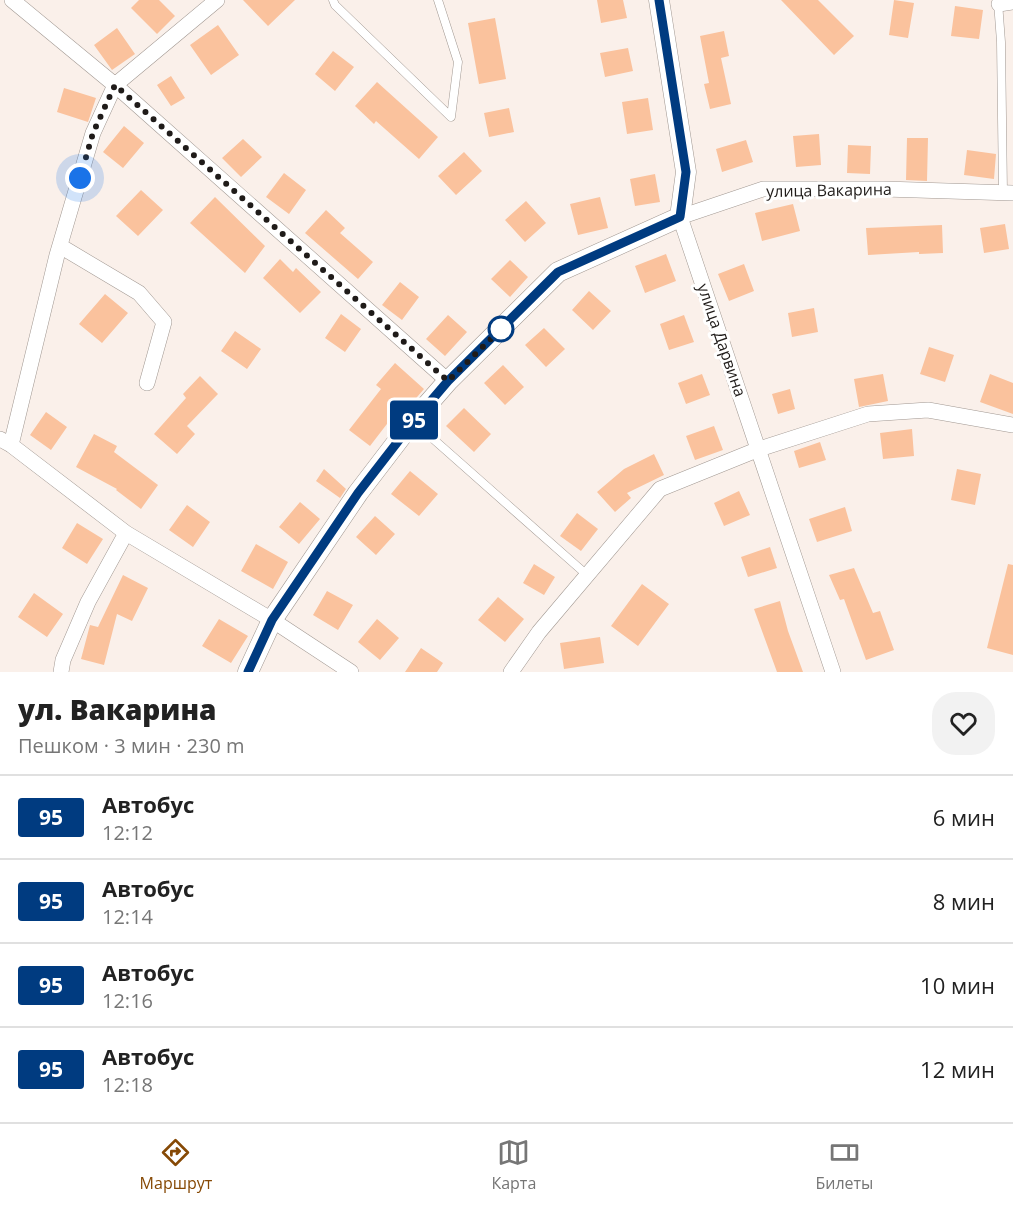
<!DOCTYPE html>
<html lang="ru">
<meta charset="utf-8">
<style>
:root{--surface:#fff;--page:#f2f2f2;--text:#222;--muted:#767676;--line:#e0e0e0;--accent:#864905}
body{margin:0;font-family:"Open Sans",sans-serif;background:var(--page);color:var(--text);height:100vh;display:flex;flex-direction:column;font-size:22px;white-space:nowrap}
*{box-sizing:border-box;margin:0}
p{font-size:20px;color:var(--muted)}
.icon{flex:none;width:33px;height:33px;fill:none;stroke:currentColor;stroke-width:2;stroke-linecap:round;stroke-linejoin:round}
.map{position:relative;height:672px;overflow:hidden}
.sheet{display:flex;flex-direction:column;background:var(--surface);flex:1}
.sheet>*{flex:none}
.badge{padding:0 12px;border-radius:4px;font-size:21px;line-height:39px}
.you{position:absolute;width:30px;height:30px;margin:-15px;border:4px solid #fff;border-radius:50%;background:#1a73e8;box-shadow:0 0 0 9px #1a73e833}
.map>.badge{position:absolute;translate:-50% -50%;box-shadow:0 0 0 3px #fff}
.round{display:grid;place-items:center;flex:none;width:63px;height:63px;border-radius:24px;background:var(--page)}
.overview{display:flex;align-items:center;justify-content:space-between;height:102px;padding:0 18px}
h1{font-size:28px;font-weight:800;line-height:45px}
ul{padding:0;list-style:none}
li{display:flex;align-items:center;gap:18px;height:84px;padding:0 18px;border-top:2px solid var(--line)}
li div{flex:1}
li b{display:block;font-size:22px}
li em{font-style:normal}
li .badge{min-width:66px;font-weight:700;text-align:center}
.tabs{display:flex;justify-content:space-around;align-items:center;height:84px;border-top:2px solid var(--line);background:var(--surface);font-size:16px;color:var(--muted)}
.tabs a{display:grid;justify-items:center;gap:3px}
.tabs .on{color:var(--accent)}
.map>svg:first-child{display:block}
</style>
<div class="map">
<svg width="1013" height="672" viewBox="0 0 1013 672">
<rect width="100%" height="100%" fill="#faf0ea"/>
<!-- building -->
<path fill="#fac29d" d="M139 0H159L175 16 157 34 131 8Z
M243 0H295L268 26Z
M597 0H623L627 18 601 23Z
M781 0H818L854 36 834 55Z
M894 0 914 3 908 38 889 35Z
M955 6 983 10 979 39 951 36Z
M495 18 506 79 479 84 468 23Z
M218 25 239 55 211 75 190 45Z
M117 28 135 54 112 70 94 45Z
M724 31 729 56 721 58 731 104 710 109 704 84 709 83 700 36Z
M628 48 633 71 605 77 600 53Z
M333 51 354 67 335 91 315 74Z
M171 76 185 98 171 106 157 85Z
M377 82 438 137 419 159 376 121 374 124 355 106Z
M64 88 96 98 88 122 57 112Z
M648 98 653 130 627 134 622 102Z
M509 108 514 132 489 137 484 113Z
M124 126 144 143 123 168 103 152Z
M819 134 821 165 796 167 793 136Z
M907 138H928L927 181 906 180Z
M243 139 262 157 241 177 222 158Z
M746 140 753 162 722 172 716 149Z
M848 145 871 146 870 174 847 173Z
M967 150 996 154 994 179 964 175Z
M464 152 482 171 456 195 438 176Z
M284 173 306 190 289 214 266 197Z
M655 174 660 202 635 206 630 179Z
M141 190 163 210 138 236 116 216Z
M215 197 265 246 245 273 190 223Z
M600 197 608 228 578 235 570 204Z
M526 201 546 223 525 242 505 220Z
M793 204 800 231 762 241 755 213Z
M326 210 345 228 340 233 373 262 358 279 305 233Z
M1005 224 1009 249 984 253 980 228Z
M942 225 943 253 919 254V252L868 255 866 228Z
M666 254 676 281 645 293 635 266Z
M280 259 293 272 296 268 321 292 300 313 263 278Z
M510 260 528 277 510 297 491 279Z
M744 264 754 291 729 301 718 274Z
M400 282 419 297 402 320 382 305Z
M589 291 611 311 593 330 572 310Z
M105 294 128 313 102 343 79 324Z
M814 308 818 332 792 337 788 313Z
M341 314 361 329 345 352 325 338Z
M448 315 467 332 445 356 426 339Z
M684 315 694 342 669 350 660 324Z
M544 328 565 349 546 367 525 345Z
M235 331 261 349 247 369 221 351Z
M929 347 954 355 945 382 920 374Z
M395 363 424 389 405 411 400 407 370 446 349 430 381 389 376 385Z
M503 365 524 387 505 405 484 383Z
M702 374 710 395 686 404 678 383Z
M883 374 888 401 859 407 854 379Z
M990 374 1013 383V414L980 402Z
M200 376 218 394 187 426 195 434 177 454 154 434 186 398 183 394Z
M790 389 795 409 778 414 772 394Z
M464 408 491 434 474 452 446 426Z
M46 412 67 427 51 450 30 435Z
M714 426 723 450 695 460 686 436Z
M912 429 914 456 883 459 880 433Z
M94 434 117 446 114 452 158 485 141 509 116 490 117 489 76 467Z
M820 442 826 460 799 468 794 451Z
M654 454 664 475 627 493 631 498 615 512 597 492 624 469Z
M324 469 346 489 340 498 316 481Z
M957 469 981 474 975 505 951 500Z
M410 471 438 494 419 516 391 494Z
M739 491 750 515 724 526 714 503Z
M300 502 320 519 299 544 279 527Z
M187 505 210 522 193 547 169 530Z
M845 507 852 531 817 542 809 519Z
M577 513 598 529 581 551 560 536Z
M375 516 395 534 376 555 356 537Z
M77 523 103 539 87 564 62 548Z
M256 544 288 562 273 589 241 571Z
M770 547 777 568 748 577 741 557Z
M534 564 555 577 544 595 523 583Z
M1008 564 1013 565V655L987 648Z
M854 568 873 613 880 611 894 650 866 660 844 599 840 600 829 575Z
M123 575 148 588 132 621 117 614 104 665 81 659 90 625 98 627Z
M642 584 669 604 638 646 611 626Z
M327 591 353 605 338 630 313 615Z
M34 593 63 614 47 637 18 617Z
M498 597 524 619 505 642 478 620Z
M780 601 788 631 803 672H777L754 609Z
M219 619 248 636 231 663 202 646Z
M377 619 399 638 380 660 358 642Z
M600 637 604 663 564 669 560 643Z
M421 648 443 663 437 672H405Z"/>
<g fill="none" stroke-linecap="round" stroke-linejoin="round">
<defs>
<path id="service" d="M333 0 335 5 451 117 458 62 438 0
M998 2 1001 42 1003 193
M414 422 587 575"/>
<path id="minor" d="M12 0 115 85 448 381
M999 4 1013 2
M60 246 139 293 164 322 147 383
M0 439 11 445 126 533 272 620 351 672
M11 445 57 255 93 133 115 85 217 0
M61 672 63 660 88 602 126 533
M511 672 539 632 660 489 759 449 868 414 928 410 1013 425
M833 672 680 217 763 189H884L1013 193"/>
<path id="tertiary" d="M248 672 272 620 358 493 413 421 448 381 558 272 680 217 686 172 659 0"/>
</defs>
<!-- service casing -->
<use href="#service" stroke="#a19892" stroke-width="9"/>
<!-- minor casing -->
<use href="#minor" stroke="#a19892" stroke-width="16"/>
<!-- tertiary casing -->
<use href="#tertiary" stroke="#a19892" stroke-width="21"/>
<!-- service -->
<use href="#service" stroke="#fff" stroke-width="8"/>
<!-- minor -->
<use href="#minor" stroke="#fff" stroke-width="15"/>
<!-- tertiary -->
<use href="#tertiary" stroke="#fff" stroke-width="20"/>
</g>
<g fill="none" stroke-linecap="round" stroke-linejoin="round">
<defs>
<path id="line" d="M248 672 272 620 358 493 413 422 448 381 558 272 680 217 686 172 659 0"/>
</defs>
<!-- line casing -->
<use href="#line" stroke="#fff" stroke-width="14"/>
<!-- line -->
<use href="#line" stroke="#003b80" stroke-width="9"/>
<!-- walk -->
<path stroke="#1f1b19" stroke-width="6" stroke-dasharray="0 10.8" d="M80 178 93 133 115 85 448 381 501 329"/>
</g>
<!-- markers -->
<circle fill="#fff" stroke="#003b80" stroke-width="3" cx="501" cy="329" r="12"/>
<g text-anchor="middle" stroke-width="6" stroke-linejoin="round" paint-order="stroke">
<!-- street labels -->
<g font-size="16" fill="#1f1b19" stroke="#fff">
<text transform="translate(829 190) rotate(-1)" y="6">улица Вакарина</text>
<text transform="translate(722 340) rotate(71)" y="6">улица Дарвина</text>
</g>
</g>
</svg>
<div class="you" style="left:80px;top:178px"></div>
<b class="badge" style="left:414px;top:420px;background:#003b80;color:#fff">95</b>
</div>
<section class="sheet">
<div class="overview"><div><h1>ул. Вакарина</h1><p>Пешком · 3 мин · 230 m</p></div><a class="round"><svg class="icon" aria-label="heart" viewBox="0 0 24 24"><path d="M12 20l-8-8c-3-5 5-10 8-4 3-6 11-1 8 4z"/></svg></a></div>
<ul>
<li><span class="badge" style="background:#003b80;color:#fff">95</span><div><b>Автобус</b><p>12:12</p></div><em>6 мин</em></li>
<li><span class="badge" style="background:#003b80;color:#fff">95</span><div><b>Автобус</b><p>12:14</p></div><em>8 мин</em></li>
<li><span class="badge" style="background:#003b80;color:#fff">95</span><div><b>Автобус</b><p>12:16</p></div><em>10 мин</em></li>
<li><span class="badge" style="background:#003b80;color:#fff">95</span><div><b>Автобус</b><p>12:18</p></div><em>12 мин</em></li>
</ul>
</section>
<nav class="tabs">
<a class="on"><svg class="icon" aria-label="directions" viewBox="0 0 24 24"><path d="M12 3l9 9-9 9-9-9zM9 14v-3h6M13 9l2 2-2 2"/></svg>Маршрут</a>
<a><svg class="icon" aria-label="map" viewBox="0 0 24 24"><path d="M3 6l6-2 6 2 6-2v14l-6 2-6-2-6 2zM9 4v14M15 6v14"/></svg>Карта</a>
<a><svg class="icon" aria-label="tickets" viewBox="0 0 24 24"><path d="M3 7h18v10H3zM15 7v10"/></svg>Билеты</a>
</nav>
